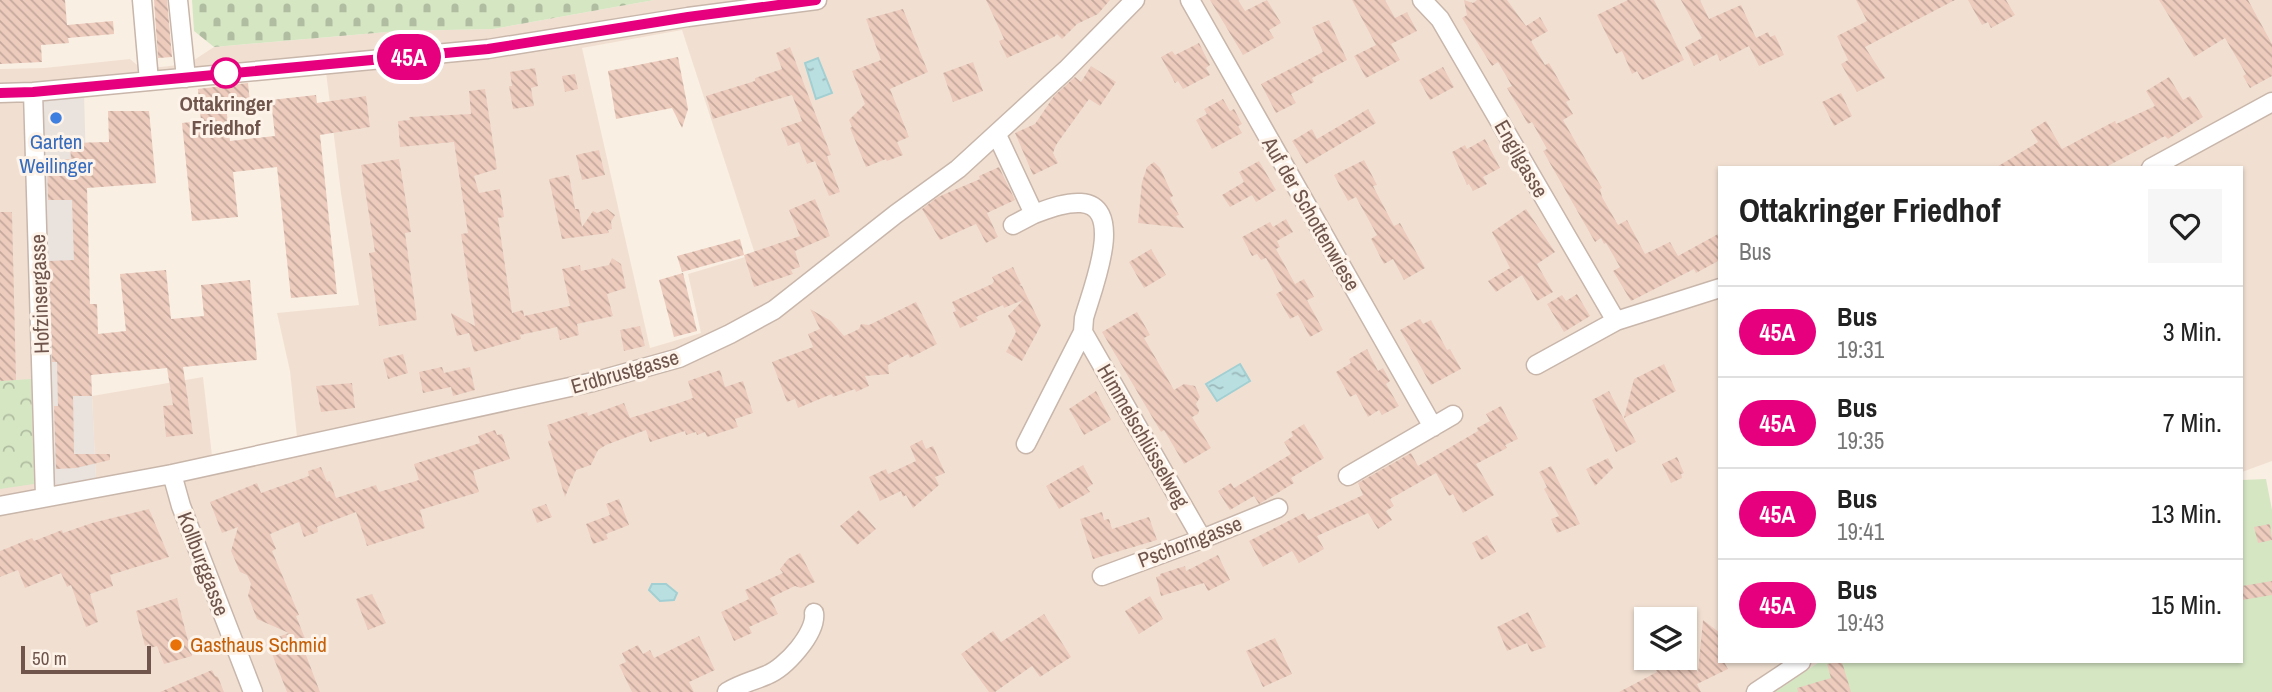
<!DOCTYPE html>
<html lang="de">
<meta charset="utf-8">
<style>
:root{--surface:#fff;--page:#f6f6f6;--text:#222;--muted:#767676;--line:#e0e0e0}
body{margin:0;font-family:"Archivo Narrow",sans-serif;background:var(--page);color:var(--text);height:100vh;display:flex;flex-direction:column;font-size:26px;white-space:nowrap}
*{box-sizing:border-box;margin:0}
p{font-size:23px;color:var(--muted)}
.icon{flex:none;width:38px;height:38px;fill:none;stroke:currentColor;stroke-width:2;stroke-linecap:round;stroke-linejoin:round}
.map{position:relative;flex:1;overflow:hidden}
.details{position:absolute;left:1718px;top:166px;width:525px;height:497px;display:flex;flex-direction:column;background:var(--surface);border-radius:0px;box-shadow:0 2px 5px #0004}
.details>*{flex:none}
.badge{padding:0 14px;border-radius:23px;font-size:24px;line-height:46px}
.controls{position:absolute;left:1634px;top:607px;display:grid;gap:14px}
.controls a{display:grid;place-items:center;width:63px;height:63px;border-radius:0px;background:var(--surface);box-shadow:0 2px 5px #0004;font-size:35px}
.scale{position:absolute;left:21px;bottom:18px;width:130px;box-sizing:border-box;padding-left:7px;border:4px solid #6f554c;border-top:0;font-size:19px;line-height:24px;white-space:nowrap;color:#6f554c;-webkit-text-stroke:5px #fdf3e9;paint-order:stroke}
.map>.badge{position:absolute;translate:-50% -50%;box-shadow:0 0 0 4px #fff}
.round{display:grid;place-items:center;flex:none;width:74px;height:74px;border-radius:0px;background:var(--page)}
.head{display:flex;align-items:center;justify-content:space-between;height:119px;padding:0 21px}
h1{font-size:33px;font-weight:700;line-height:52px}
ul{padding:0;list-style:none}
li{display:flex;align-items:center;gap:21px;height:91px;padding:0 21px;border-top:2px solid var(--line)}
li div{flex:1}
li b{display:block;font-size:26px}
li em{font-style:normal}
li .badge{min-width:77px;font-weight:700;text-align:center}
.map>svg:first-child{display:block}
</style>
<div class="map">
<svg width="2272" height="692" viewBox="0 0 2272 692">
<defs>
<pattern id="cemetery-stones" width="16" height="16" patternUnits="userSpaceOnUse" patternTransform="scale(1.75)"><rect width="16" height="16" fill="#d5e6c3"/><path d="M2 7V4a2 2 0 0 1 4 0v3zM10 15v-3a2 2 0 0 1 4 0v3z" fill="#b1bda1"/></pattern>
<pattern id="park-crowns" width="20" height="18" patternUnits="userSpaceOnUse" patternTransform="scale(1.75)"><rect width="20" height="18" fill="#d5e6c3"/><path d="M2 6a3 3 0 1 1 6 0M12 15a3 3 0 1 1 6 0" fill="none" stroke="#b1bda1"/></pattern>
<pattern id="water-ripples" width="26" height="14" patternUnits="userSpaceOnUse" patternTransform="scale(1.75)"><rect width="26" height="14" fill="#badfe1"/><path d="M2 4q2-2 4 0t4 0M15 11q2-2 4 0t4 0" fill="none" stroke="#9bb8b9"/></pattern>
<pattern id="building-back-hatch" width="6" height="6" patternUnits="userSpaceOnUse" patternTransform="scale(1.75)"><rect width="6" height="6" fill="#edcbbd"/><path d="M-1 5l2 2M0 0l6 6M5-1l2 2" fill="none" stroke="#c4a89c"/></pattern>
</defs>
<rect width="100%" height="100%" fill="#faefe3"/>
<!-- residential -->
<path fill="#f1e0d2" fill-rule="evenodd" d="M654 0H2272V461L2242 472V168H1720V662H1819L1775 692H0V69L44 68 130 59 142 69 188 64 214 47 399 31 493 29ZM682 30 755 254 688 274 701 333 650 348 582 48ZM326 72 341 193 359 305 277 313 290 371 297 437 212 456 203 377 92 396 96 482 39 97ZM1647 620H1685V658H1647Z"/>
<!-- industrial -->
<path fill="#e9e2dd" d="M84 93 92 396 96 482 52 489 39 97Z"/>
<!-- cemetery -->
<path fill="url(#cemetery-stones)" d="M192 0H654L493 29 399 31 214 47 194 31Z"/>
<!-- park -->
<path fill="url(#park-crowns)" d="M31 379 34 484 0 489V381Z"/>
<!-- garden -->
<path fill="#d5e6c3" d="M2266 479 2272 510V692H1775L1819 662H2242V480Z"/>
<!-- water -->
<path fill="url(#water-ripples)" stroke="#a1cfd2" stroke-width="2" d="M818 58 832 93 816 99 805 63Z
M1240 364 1250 381 1217 401 1206 384Z
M652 584H666L677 593 674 600 660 601 649 590Z"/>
<!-- building -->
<path fill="url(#building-back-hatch)" d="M0 0H65L67 25 113 21 114 34 68 38 69 43 41 45 42 62 0 64Z
M154 0H167L172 57 158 58Z
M986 0H1110L1098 14 1077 24 1062 39 1057 34 1054 37 1007 58 999 41 1004 39Z
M1210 0H1238L1245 11 1267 0 1281 23 1269 30 1274 38 1243 55Z
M1352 0H1385L1395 18 1407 12 1417 31 1391 44 1400 60 1366 78 1354 56 1376 45Z
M1464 0 1473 3 1477 0H1507L1526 26 1540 17 1548 31 1531 41 1545 65 1549 63 1570 100 1566 102 1573 114 1563 120 1602 188 1600 189 1602 197 1618 225 1627 220 1645 254 1670 242 1678 256 1720 233V260L1696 273 1694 269 1631 301 1613 271 1620 267 1606 243 1604 244 1601 238 1595 242 1543 151 1547 149 1532 122 1528 124 1507 88 1512 86 1498 62 1492 66 1462 18 1467 15Z
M1628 0H1654L1684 60 1642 80 1637 71 1632 74 1622 51 1616 54 1597 15Z
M1681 0H1700L1709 19 1741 5 1756 38 1768 32 1770 37 1775 35 1784 55 1759 66 1749 46 1720 61 1717 54 1694 66 1685 47 1702 38Z
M1856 0H1955L1865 47 1885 78 1857 92 1841 64 1848 60 1837 36 1867 21Z
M1968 0H2006L2015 15 1991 28 1988 22 1982 25Z
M2159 0H2248L2272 44V76L2250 88 2243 76 2246 74 2225 38 2194 57Z
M903 9 928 72 890 89 909 137 897 142 903 155 887 161 886 159 866 167 850 128 852 127 849 120 865 104 852 71 881 60 866 19Z
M1329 20 1347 60 1312 78 1314 82 1291 94 1296 103 1276 113 1261 84 1323 52 1312 27Z
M1199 43 1210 65 1206 68 1210 75 1183 89 1178 81 1175 83 1161 57 1172 51 1175 55Z
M790 47 831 155 827 156 840 192 829 196 815 161 807 164 799 142 788 146 781 128 802 121 792 95 713 119 706 96 755 81V78L782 69 776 53Z
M678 57 688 109 682 128 672 108 616 119 608 71Z
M973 62 983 91 953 102 943 73Z
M1091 66 1116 82 1100 106 1089 99 1056 145 1053 153 1058 163 1033 175 1015 133 1035 124 1054 96 1075 77 1081 82Z
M1443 67 1454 87 1430 100 1419 80Z
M535 68 538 86 531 88 534 106 513 109 509 86H512L510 72Z
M575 74 578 89 565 92 562 76Z
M2169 77 2183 100 2190 96 2203 117 2168 139 2165 136 2104 168H1995L2038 142 2031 130 2046 121 2062 149 2115 121 2116 124 2155 106 2146 91Z
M248 83 250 103 226 106 230 141 275 136 271 100 316 95 317 103 366 96 370 127 320 135 337 294 291 298 277 167 233 172 238 217 192 221 182 123 201 121 198 89Z
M485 89 497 169 474 176 479 193 500 189 504 217 498 218 512 313 523 310 524 316 570 306 562 269 580 265 581 271 609 265 612 258 621 264 626 288 607 294 613 316 577 324 579 335 560 340 557 327 520 335 521 339 474 352 469 333 457 336 451 313 475 326 461 234 468 233 454 142 400 147 398 121 410 120 409 117 471 114 469 91Z
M1841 93 1852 116 1834 126 1822 102Z
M1223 99 1230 111 1234 109 1242 124 1238 126 1242 133 1212 149 1196 120 1207 114 1204 109Z
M1368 109 1376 123 1306 164 1292 141 1312 129 1317 139Z
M108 111H149L156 183 87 188 90 304H97L98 334 126 331 120 274 166 270 171 319 204 316 201 285 250 280 257 360 183 367 193 434 166 437 163 406 173 405 167 368 91 375 92 396H73L74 454H110V460L76 468 56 469 54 406H58L57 362H52L49 261 74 260 72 200H48L47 159H71L70 143 109 142Z
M1485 139 1500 168 1483 177 1487 184 1473 191 1469 184 1467 185 1452 152 1465 145 1467 149Z
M599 150 605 175 582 180 576 155Z
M399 159 411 232 405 233 417 320 379 326 369 253 375 252 361 165Z
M1364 160 1377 185 1373 186 1394 226 1400 223 1425 268 1404 280 1393 259 1384 264 1371 239 1377 235 1356 197 1348 201 1334 175Z
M1259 161 1276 190 1256 202 1252 195 1230 207 1222 195 1244 182 1239 172Z
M1154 162 1160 168 1173 196 1170 198 1179 215 1176 216 1184 228 1138 223 1142 182 1147 167Z
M999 167 1015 200 987 213 998 237 986 243 976 224 940 240 922 209 938 197 980 179 979 176Z
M569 175 575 209H579L582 227 593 211 597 213 607 209 615 215 611 222 612 229 608 230 609 233 562 239 549 179Z
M815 199 830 236 795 251 800 267 791 270 793 274 754 287 744 255 682 272 677 256 740 239 744 255 800 236 789 210Z
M1526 209 1555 252 1537 264 1553 292 1537 301 1522 275 1496 292 1488 281 1510 268 1492 232Z
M0 212H12L16 380 0 381Z
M1286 219 1293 232 1277 241 1280 247 1276 249 1295 284 1304 279 1314 297 1307 300 1323 330 1310 337 1298 315 1290 319 1276 294 1283 290 1266 258 1261 260 1257 254 1252 256 1242 237 1270 222 1273 227Z
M1151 249 1166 275 1144 288 1129 262Z
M1013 267 1021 284 1019 285 1022 286 1041 325 1022 361 1006 352 1016 332 1008 316 1023 300 1004 308 1003 305 976 317 978 320 960 328 953 312 956 311 952 302 992 284 994 281 992 277Z
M683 273 697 331 674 337 659 280Z
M1577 294 1590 316 1564 332 1547 304 1562 295 1566 301Z
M916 302 937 344 910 358 908 354 888 365 889 374 865 376 869 386 856 392 855 389 833 397 832 394 798 408 795 399 787 402 772 362 813 347 808 334 820 329 810 309 831 321 844 336 859 329 861 324 869 325Z
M1137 312 1150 335 1144 338 1174 390 1184 384 1195 386 1200 397 1196 404 1199 410 1198 414 1192 417 1211 448 1184 464 1164 430 1161 432 1102 332Z
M1420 319 1423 324 1431 320 1447 350 1450 349 1461 369 1431 385 1400 330Z
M640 326 645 346 624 351 620 330Z
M1367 349 1378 371 1383 368 1390 381 1386 384 1399 406 1382 415 1379 410 1368 417 1356 394 1350 397 1336 372 1351 363 1349 359Z
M403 354 408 373 388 379 383 359Z
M1664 364 1676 391 1624 418 1634 379Z
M442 367 444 373 470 367 475 390 453 396 451 387 423 393 419 372Z
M720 370 725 387 743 381 753 413 735 419 738 427 707 437 705 432 697 435 696 432 686 435 685 431 650 442 646 430 606 445 598 450 591 465 576 470 565 497 548 441 552 440 547 425 587 412 588 416 624 403 630 418 676 404 693 398 688 381Z
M352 383 355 408 321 412 316 386Z
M1096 391 1111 420 1084 435 1069 409Z
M1609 391 1636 442 1616 452 1592 400Z
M1501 406 1518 439 1505 445 1507 448 1476 464 1494 495 1463 513 1453 494 1449 496 1436 473 1390 499 1394 506 1386 511 1392 520 1378 529 1368 513 1317 536 1324 549 1299 563 1292 551 1263 567 1249 541 1304 513 1308 520 1363 495 1358 483 1411 453 1418 466 1478 431 1477 428 1490 421 1486 414Z
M1304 424 1324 458 1291 478 1294 483 1259 504 1254 496 1230 510 1218 491 1231 483 1234 488 1291 454 1284 442 1293 436 1291 432Z
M495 430 497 435 502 434 510 459 473 471 479 492 420 510 425 528 367 546 356 512 317 527 318 532 304 537 299 522 270 534 276 549 272 551 299 615 296 616 306 641 301 642 320 692H287L267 641 289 633 257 619 248 596 251 584 247 575 240 572 231 551 238 527 222 533 210 502 257 483 261 493 309 476 308 471 321 467 327 482 330 481 336 498 376 485 379 492 419 480 414 464 480 443 478 436Z
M922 440 926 449 933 446 945 473 935 477 939 485 913 508 906 495 903 497 901 491 880 501 869 477 886 469 888 474 916 461 910 446Z
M1677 457 1684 473 1681 474 1682 478 1671 483 1662 464Z
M1608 458 1613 468 1595 486 1586 469Z
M1083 465 1093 484 1087 488 1090 492 1059 509 1046 486Z
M1551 466 1580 524 1557 533 1551 519 1559 516 1544 489 1547 487 1539 472Z
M619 499 629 525 606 534 608 539 593 544 586 524 610 515 606 504Z
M546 504 552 517 537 523 532 509Z
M149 509 169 557 110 575 113 586 90 594 98 622 86 627 71 585 67 587 61 573 25 588 18 570 0 577V551L32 538 34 541 62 530 63 533 92 523Z
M859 510 876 529 857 545 840 526Z
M1102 512 1104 520 1109 519 1112 529 1149 517 1157 540 1093 559 1080 519Z
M2270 524 2272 540 2258 543 2254 527Z
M1487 535 1496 552 1481 560 1472 543Z
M800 553 815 582 801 588 795 586 770 598 778 614 749 627 752 633 734 641 721 612 749 599 745 590 783 573 780 569 788 559Z
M1218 555 1230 580 1208 591 1204 583 1161 596 1156 577 1160 576V574L1185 566 1186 571Z
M2272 581V595L2242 600V586Z
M372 594 386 623 368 630 356 599Z
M1150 596 1163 619 1139 634 1125 611Z
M177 598 192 656 164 664 157 646 150 648 149 644 145 646 136 611Z
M1528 612 1546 647 1531 652 1527 643 1507 651 1497 627Z
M1044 614 1071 657 1040 677 1032 666 995 692H989L961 654 993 631 1001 642Z
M1703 620 1720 633V662H1724L1728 669 1697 684 1701 692H1619L1657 672 1651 658H1691L1698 673Z
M699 636 715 670 689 682 694 692H632L619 665 626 662 622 653 638 645 643 654 650 650 654 658Z
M1275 638 1292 674 1263 687 1246 651Z
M1837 662H1842L1851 692H1798L1797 688 1831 678 1827 664Z
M212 670 215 676 218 677 224 692H160Z"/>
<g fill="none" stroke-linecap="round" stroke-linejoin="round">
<defs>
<path id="street" d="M142 0 149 81
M178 0 186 78
M1190 0 1433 427
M1422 0 1440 19 1616 321
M33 92 45 496
M0 93 33 92 488 49 688 17 817 0
M997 135 1034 214C1048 209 1065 202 1081 203 1127 206 1091 292 1084 318L1083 332 1026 444
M2151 168 2272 102
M1013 225 1034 214
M1083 332 1202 539
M1536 365 1616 321 1720 288
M172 474 181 506 253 692
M1348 476 1453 415
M0 506 172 474 593 382 679 358 730 334 774 310 896 214 958 169 1066 70 1135 0
M1102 576 1202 539 1278 508
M727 692C740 684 753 681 767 675 785 668 817 633 814 613
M1756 692 1801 662"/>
</defs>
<!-- street casing -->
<use href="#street" stroke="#c9b6ab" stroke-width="21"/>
<!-- street -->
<use href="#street" stroke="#fff" stroke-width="18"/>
</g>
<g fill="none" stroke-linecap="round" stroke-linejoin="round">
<defs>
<path id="line" d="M0 93 33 92 488 49 688 17 816 0"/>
</defs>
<!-- line casing -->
<use href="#line" stroke="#fff" stroke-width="16"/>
<!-- line -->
<use href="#line" stroke="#e6007e" stroke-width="10"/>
</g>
<!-- markers -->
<circle fill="#fff" stroke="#e6007e" stroke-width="3.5" cx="226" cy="73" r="14"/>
<circle fill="#3f7fe0" stroke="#fdf3e9" stroke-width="2.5" cx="56" cy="118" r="7"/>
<circle fill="#e8710a" stroke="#fdf3e9" stroke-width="2.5" cx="176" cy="645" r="7"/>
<g text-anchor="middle" stroke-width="6" stroke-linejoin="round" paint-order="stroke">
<!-- stop labels -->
<g font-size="21" font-weight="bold" fill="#6f554c" stroke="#fdf3e9">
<text x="226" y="111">Ottakringer<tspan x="226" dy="24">Friedhof</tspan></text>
</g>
<!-- shop labels -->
<g font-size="21" fill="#366cbe" stroke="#fdf3e9">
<text x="56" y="149">Garten<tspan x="56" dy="24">Weilinger</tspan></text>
</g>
<!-- street labels -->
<g font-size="21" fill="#6f554c" stroke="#fdf3e9">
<text transform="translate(1521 159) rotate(60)" y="7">Engilgasse</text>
<text transform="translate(1311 214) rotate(60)" y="7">Auf der Schottenwiese</text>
<text transform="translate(40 294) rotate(-92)" y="7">Hofzinsergasse</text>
<text transform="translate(625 372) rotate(-16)" y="7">Erdbrustgasse</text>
<text transform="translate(1143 436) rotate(60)" y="7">Himmelschlüsselweg</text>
<text transform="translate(1190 542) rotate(-21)" y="7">Pschorngasse</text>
<text transform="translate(203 564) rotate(69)" y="7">Kollburggasse</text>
</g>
<!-- food labels -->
<g font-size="21" fill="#c56008" stroke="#fdf3e9" text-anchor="start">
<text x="190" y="652">Gasthaus Schmid</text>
</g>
</g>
</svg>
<div class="controls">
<a><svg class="icon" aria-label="layers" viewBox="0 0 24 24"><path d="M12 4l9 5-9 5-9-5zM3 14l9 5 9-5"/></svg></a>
</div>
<div class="scale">50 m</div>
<b class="badge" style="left:409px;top:57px;background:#e6007e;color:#fff">45A</b>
<section class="details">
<div class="head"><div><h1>Ottakringer Friedhof</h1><p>Bus</p></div><a class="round"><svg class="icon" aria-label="heart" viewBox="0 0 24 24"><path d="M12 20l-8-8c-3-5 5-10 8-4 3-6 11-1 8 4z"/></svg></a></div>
<ul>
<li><span class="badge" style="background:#e6007e;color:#fff">45A</span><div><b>Bus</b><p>19:31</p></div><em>3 Min.</em></li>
<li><span class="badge" style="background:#e6007e;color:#fff">45A</span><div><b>Bus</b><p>19:35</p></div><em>7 Min.</em></li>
<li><span class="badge" style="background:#e6007e;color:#fff">45A</span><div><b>Bus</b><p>19:41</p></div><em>13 Min.</em></li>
<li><span class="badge" style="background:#e6007e;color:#fff">45A</span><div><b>Bus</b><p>19:43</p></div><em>15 Min.</em></li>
</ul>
</section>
</div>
